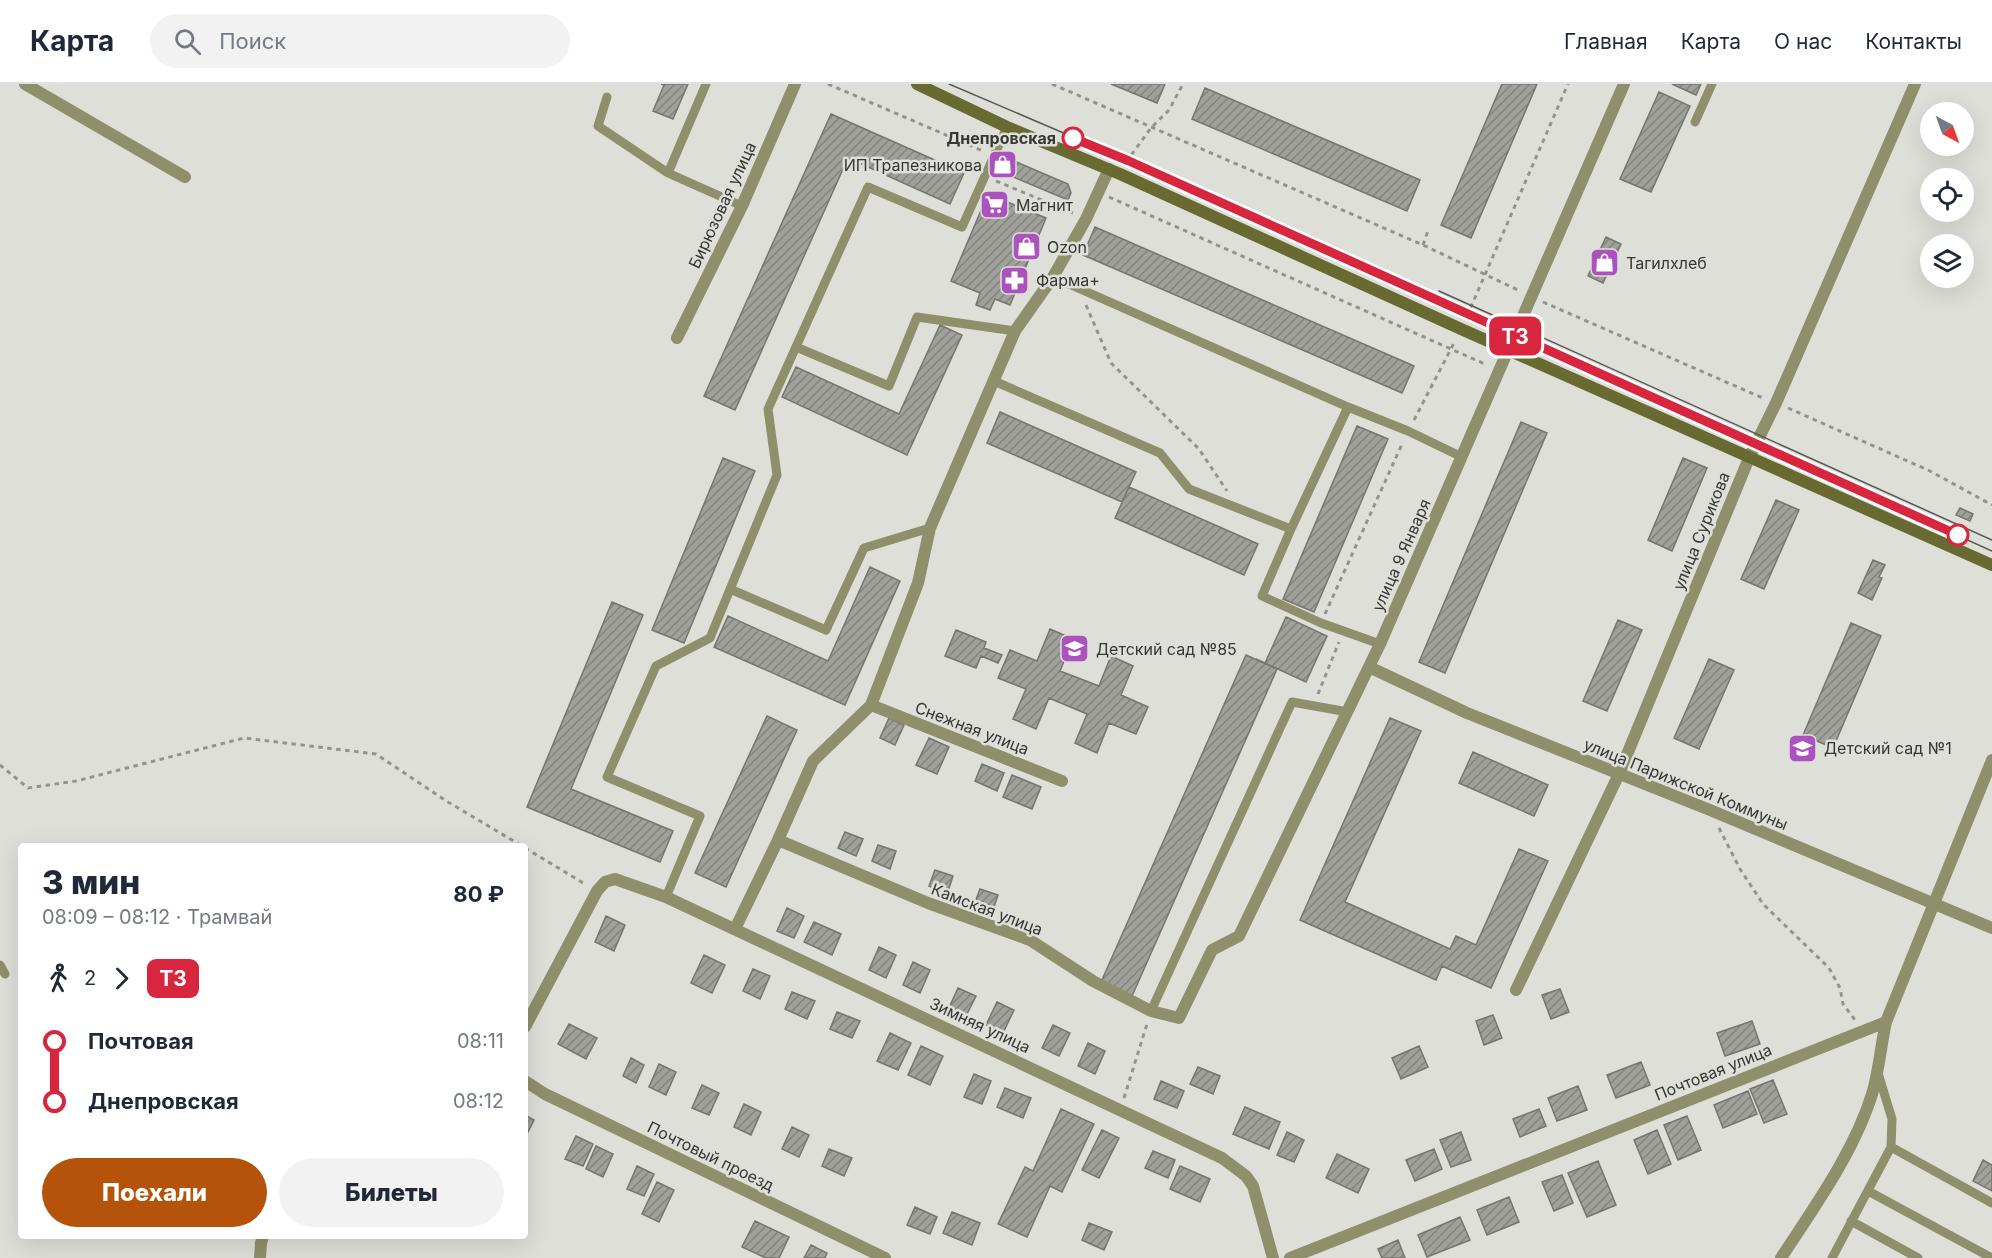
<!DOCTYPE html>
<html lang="ru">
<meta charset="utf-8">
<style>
:root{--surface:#fff;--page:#f2f2f3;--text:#1f2937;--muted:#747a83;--line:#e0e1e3;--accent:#b45309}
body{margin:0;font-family:Inter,sans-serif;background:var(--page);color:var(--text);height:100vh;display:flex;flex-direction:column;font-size:22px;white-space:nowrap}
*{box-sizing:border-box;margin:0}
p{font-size:20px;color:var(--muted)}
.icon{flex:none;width:33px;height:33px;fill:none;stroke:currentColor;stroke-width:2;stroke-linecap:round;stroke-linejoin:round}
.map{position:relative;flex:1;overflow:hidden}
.details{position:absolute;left:18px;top:759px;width:510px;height:396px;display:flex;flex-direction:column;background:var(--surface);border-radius:6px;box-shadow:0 6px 24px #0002}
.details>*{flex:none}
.badge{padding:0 12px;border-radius:9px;font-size:21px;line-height:39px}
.needle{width:39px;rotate:139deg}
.tools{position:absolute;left:1920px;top:18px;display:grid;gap:12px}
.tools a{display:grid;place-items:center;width:54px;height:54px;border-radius:50%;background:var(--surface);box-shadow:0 6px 24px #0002;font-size:30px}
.map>.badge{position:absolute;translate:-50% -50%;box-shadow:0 0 0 3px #fff}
.legs{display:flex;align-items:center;gap:9px;height:66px;padding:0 24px;font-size:20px}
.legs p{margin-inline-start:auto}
.headline{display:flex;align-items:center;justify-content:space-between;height:102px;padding:0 24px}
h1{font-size:33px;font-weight:800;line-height:45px}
.primary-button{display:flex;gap:12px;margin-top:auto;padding:12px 24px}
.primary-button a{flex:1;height:69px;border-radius:36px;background:var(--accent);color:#fff;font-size:24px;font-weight:800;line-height:69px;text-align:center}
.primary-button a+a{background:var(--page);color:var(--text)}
ul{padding:0 24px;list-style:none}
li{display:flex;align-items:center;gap:21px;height:60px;font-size:22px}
li i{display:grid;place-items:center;width:9px;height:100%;margin:0 8px;background:currentColor}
li i::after{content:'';width:15px;height:15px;margin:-8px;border:4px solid;border-radius:50%;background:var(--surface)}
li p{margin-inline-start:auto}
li:first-child i{background:linear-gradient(#0000 50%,currentColor 0)}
li:last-child i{background:linear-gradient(currentColor 50%,#0000 0)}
header{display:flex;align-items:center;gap:36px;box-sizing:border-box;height:84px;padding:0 30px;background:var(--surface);border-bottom:2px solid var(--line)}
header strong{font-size:28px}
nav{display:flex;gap:33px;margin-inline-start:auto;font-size:21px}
.search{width:420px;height:54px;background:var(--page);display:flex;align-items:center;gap:15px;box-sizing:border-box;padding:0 21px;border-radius:33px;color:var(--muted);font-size:22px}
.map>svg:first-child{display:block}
</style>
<header>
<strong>Карта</strong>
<div class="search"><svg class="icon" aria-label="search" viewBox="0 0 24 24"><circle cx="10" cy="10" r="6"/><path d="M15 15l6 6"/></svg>Поиск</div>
<nav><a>Главная</a><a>Карта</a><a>О нас</a><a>Контакты</a></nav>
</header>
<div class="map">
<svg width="1992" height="1174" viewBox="0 0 1992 1174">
<defs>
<pattern id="building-hatch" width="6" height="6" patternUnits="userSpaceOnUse" patternTransform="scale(1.5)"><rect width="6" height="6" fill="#a0a19a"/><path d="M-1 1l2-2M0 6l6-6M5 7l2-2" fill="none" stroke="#83847e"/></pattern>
</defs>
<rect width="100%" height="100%" fill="#dedfd8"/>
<!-- building -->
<path fill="url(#building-hatch)" stroke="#75766f" stroke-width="1.5" d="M661 0H688L673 35 653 27 664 1Z
M1111 0H1165L1157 19Z
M1502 0H1537L1471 154 1441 141Z
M1672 0H1701L1696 11Z
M1205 4 1420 96 1407 127 1192 35Z
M1659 8 1690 22 1651 108 1620 95Z
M831 30 964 89 950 120 848 74 735 326 704 312Z
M1000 71 1068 100 1071 109 1068 116 994 85Z
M988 110 1046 134 1010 221 995 215 990 226 976 221 980 209 951 197Z
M1095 143 1414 282 1402 309 1083 171Z
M1606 153 1621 160 1603 199 1588 192Z
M940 241 962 251 907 371 782 313 796 283 899 330Z
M1000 328 1136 388 1122 418 987 359Z
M1521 338 1547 349 1445 589 1419 578Z
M1357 342 1388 355 1314 528 1283 515Z
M723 374 755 387 684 559 652 546Z
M1683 374 1707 384 1672 467 1648 456Z
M1129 403 1258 460 1244 491 1115 434Z
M1776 416 1799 426 1764 505 1741 495Z
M1960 424 1973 430 1970 437 1956 431Z
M1873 476 1885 481 1879 493 1882 494 1872 516 1858 509Z
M870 483 900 497 845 621 714 563 728 532 828 577Z
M612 518 643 531 571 705 673 747 660 778 527 723Z
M1286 533 1327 552 1306 598 1256 575 1265 579Z
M1618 536 1642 546 1607 627 1583 617Z
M1851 539 1881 552 1833 664 1803 651Z
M1050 545 1073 555 1060 587 1099 602 1111 572 1133 582 1121 611 1148 623 1136 650 1109 639 1097 669 1075 659 1087 630 1049 614 1036 645 1013 635 1026 605 998 594 1010 566 1037 577Z
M956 546 986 558 984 564 1002 571 998 579 981 572 976 584 945 572Z
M1246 571 1277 585 1132 912 1101 898Z
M1709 575 1734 586 1699 665 1674 654Z
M767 632 797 646 726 803 695 789Z
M889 634 904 641 895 661 880 654Z
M1390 634 1421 647 1345 818 1450 865 1456 852 1476 861 1519 765 1548 777 1491 904 1442 882 1436 896 1300 836Z
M929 654 949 663 937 690 916 681Z
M1473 668 1548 701 1534 732 1459 699Z
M982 680 1004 689 997 707 975 697Z
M1012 691 1041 703 1032 725 1003 713Z
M845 748 863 755 856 772 838 764Z
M878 761 896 767 890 785 872 777Z
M935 786 953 792 947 810 929 802Z
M980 805 998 811 992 829 974 821Z
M787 824 804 832 794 854 777 847Z
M606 832 625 841 614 867 595 858Z
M814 838 841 850 832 871 804 858Z
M879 863 896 871 886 894 869 886Z
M704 871 725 881 712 909 691 899Z
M913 878 930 886 920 909 903 901Z
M753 885 770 892 760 915 743 907Z
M958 904 976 912 965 934 948 926Z
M1560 905 1569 928 1551 935 1542 911Z
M792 908 815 917 807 935 785 925Z
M997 918 1014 926 1003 949 986 941Z
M837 928 860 937 852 954 830 945Z
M1493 931 1502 954 1484 961 1476 937Z
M1752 937 1760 960 1725 972 1717 949Z
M569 940 597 954 586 975 558 960Z
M1053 941 1070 949 1059 972 1042 964Z
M890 949 911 959 898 986 877 977Z
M1088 959 1105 967 1095 990 1078 982Z
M921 962 943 972 930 1001 908 991Z
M1419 962 1428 983 1401 995 1392 974Z
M631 974 644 981 636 999 623 992Z
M1641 978 1650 1001 1616 1014 1607 991Z
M659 980 676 988 666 1011 649 1003Z
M1198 983 1220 992 1213 1010 1190 1000Z
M974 990 991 997 982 1020 964 1013Z
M1773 996 1787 1030 1764 1039 1750 1005Z
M1161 997 1184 1007 1177 1024 1154 1015Z
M702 1001 719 1009 709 1031 692 1024Z
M1578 1002 1587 1026 1557 1037 1548 1014Z
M1005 1004 1031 1014 1023 1034 997 1023Z
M1748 1007 1757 1030 1723 1044 1714 1021Z
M744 1020 761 1028 751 1051 734 1043Z
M1245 1023 1280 1038 1269 1065 1233 1050Z
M1061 1025 1094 1040 1062 1108 1050 1102 1027 1153 998 1140 1025 1083 1033 1087Z
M1539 1025 1546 1042 1520 1053 1513 1035Z
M525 1031 534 1036 525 1054Z
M1687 1032 1701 1066 1678 1076 1664 1041Z
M792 1043 809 1051 799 1073 782 1065Z
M1102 1046 1119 1054 1099 1094 1082 1086Z
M1657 1046 1671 1080 1648 1090 1634 1056Z
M1287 1048 1304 1056 1294 1078 1277 1071Z
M1461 1048 1471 1076 1451 1083 1440 1056Z
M576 1052 593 1060 583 1082 565 1075Z
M596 1062 613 1070 603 1093 586 1085Z
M829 1065 852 1074 844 1092 822 1082Z
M1434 1065 1442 1085 1415 1097 1406 1076Z
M1153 1067 1175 1076 1168 1094 1145 1084Z
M1337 1070 1369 1085 1358 1109 1326 1094Z
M1983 1076 1992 1081V1107L1973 1097Z
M1598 1077 1616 1121 1587 1133 1568 1089Z
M637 1082 654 1090 644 1112 627 1105Z
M1180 1082 1210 1095 1200 1118 1170 1105Z
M1562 1091 1573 1119 1554 1127 1542 1098Z
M657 1098 674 1106 659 1138 642 1130Z
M1509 1113 1519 1138 1487 1151 1477 1126Z
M915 1123 937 1133 930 1150 907 1141Z
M952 1128 980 1139 972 1161 943 1149Z
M1460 1133 1470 1156 1427 1173 1418 1151Z
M755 1137 789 1153 779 1174H766L742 1163Z
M1089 1139 1112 1148 1104 1166 1082 1156Z
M1398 1156 1405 1174H1382L1378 1165Z
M811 1161 827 1169 825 1174H804Z"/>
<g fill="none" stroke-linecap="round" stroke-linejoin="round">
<!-- path -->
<path stroke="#93948f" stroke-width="3" stroke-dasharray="4.5 4.5" stroke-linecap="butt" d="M828 0 983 67
M1052 0 1423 161 1520 207
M1128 79 1132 70 1151 44 1169 26 1183 0
M996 97 1073 129
M1109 113 1487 281
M1423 161 1429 144
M1543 218 1765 315
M1086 221 1111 279 1199 365 1227 407
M1467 232 1568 0
M1788 324 1930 387 1992 421
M1414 336 1455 257
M1325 530 1403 358
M1318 610 1339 558
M0 681 28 704 76 697 244 654 376 670 448 718 522 762
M1719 744 1740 785 1763 820 1829 884 1840 904 1843 920 1855 936
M525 764 585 800
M1124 1014 1147 940"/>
<!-- lane -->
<path stroke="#8e906c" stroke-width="9" d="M706 0 668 89 742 122
M607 13 598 42 668 89
M1695 38 1712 0
M796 263 889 302 917 233 1015 247
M994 297 1160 369 1189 405 1291 445 1348 323 1053 193
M1348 323 1408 347 1462 373
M1291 445 1262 512 1321 539 1380 560
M730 505 826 546 864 464 930 444
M666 813 700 732 607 693 656 582 710 554 777 391 768 325 868 103 962 143 1007 43
M0 881 5 890
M1151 927 1292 618 1348 628
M1891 1063 1992 1119
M1868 1107 1992 1174
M1851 1137 1918 1174
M1832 1174 1891 1063 1892 1035 1878 989"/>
<!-- street -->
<path stroke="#8e906c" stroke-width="12" d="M25 0 185 93
M677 254 742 122 795 0
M1369 583 1467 629 1710 726 1992 844
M871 621 1062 697
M778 756 928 819 1030 856 1093 897 1151 927 1179 934 1212 866 1239 852 1380 560 1624 0
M735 845 778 756 813 677 871 621 918 499 930 444 1015 247 1053 193 1086 135 1109 85
M1516 906 1619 690 1749 374 1776 319 1915 0
M525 943 597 807 605 798 615 795 666 813 1222 1074 1246 1092 1253 1102 1273 1174
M525 997 545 1010 885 1174
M260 1174 261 1159 263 1152
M1290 1174 1886 938 1992 676
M1781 1174C1815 1122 1855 1067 1873 1007 1879 985 1881 961 1886 938"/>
<!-- secondary -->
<path stroke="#686a32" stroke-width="12" d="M917 0 1007 43 1120 90 1461 245 1992 481"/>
<!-- tram -->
<path stroke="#575754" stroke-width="1.5" d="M949 0 1129 77 1992 467
M1439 207 1992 456"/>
</g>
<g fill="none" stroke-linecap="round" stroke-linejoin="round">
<defs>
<path id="line-1" d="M1073 54 1129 77 1958 451"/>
</defs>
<!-- line-1 casing -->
<use href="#line-1" stroke="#fff" stroke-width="14"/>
<!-- line-1 -->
<use href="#line-1" stroke="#d7263d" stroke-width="9"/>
</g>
<!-- icons -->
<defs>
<symbol id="shop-square" viewBox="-11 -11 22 22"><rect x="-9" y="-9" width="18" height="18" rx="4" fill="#ab52bf" stroke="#dedfd8"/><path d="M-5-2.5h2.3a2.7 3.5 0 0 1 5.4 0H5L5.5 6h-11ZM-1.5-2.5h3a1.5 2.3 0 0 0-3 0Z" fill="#fff"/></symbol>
<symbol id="supermarket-square" viewBox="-11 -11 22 22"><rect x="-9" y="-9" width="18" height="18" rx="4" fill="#ab52bf" stroke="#dedfd8"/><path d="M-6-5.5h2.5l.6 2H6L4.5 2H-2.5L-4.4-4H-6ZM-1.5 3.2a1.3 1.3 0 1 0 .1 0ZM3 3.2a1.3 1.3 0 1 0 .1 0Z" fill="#fff"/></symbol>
<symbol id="pharmacy-square" viewBox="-11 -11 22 22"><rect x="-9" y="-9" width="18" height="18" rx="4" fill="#ab52bf" stroke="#dedfd8"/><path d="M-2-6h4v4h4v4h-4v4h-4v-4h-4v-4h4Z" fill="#fff"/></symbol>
<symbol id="school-square" viewBox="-11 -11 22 22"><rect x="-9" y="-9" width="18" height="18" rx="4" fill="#ab52bf" stroke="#dedfd8"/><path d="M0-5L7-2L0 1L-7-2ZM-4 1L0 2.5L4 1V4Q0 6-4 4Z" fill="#fff"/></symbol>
</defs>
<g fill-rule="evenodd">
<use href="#shop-square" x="986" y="64" width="33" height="33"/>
<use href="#supermarket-square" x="978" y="104" width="33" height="33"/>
<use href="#shop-square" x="1010" y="146" width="33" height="33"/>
<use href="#shop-square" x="1588" y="162" width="33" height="33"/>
<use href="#pharmacy-square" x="998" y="180" width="33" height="33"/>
<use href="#school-square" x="1058" y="548" width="33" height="33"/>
<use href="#school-square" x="1786" y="648" width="33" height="33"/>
</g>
<!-- markers -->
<g fill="#fff" stroke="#d7263d" stroke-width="3">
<circle cx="1073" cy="54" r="10"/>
<circle cx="1958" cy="451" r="10"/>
</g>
<g text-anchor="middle" stroke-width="5" stroke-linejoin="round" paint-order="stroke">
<!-- stop labels -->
<g font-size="16" font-weight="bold" fill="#363634" stroke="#dedfd8" text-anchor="end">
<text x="1056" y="60">Днепровская</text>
</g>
<!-- poi labels -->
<g font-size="16" fill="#363634" stroke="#dedfd8" text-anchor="start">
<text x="982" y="87" text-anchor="end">ИП Трапезникова</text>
<text x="1016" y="127">Магнит</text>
<text x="1047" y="169">Ozon</text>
<text x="1626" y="185">Тагилхлеб</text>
<text x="1036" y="202">Фарма+</text>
<text x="1096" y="571">Детский сад №85</text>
<text x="1824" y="670">Детский сад №1</text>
</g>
<!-- street labels -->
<g font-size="16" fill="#363634" stroke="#dedfd8">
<text transform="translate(722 121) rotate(-65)" y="6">Бирюзовая улица</text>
<text transform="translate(1701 447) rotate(-68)" y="6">улица Сурикова</text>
<text transform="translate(1401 471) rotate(-66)" y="6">улица 9 Января</text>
<text transform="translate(972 644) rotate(21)" y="6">Снежная улица</text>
<text transform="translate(1686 700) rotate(22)" y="6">улица Парижской Коммуны</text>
<text transform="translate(987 825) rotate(21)" y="6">Камская улица</text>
<text transform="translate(980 941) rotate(25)" y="6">Зимняя улица</text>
<text transform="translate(1713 988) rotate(-22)" y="6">Почтовая улица</text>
<text transform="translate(711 1072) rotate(26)" y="6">Почтовый проезд</text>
</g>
</g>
</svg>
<div class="tools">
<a><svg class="needle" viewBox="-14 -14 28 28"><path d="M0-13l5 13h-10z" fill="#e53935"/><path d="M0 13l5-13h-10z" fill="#747a83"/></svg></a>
<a><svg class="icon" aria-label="locate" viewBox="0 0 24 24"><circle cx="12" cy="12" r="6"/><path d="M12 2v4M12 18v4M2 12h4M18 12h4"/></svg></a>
<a><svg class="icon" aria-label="layers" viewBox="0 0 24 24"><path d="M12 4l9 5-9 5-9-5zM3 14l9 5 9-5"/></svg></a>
</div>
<b class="badge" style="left:1515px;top:252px;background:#d7263d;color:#fff">T3</b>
<section class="details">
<div class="headline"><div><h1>3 мин</h1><p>08:09 – 08:12 · Трамвай</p></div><b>80 ₽</b></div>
<div class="legs"><svg class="icon" aria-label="walk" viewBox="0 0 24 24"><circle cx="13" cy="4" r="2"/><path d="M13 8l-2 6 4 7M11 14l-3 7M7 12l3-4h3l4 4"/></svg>2<svg class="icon" aria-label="forward" viewBox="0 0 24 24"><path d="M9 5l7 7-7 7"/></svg><b class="badge" style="background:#d7263d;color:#fff">T3</b></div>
<ul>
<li><i style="color:#d7263d"></i><b>Почтовая</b><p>08:11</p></li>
<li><i style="color:#d7263d"></i><b>Днепровская</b><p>08:12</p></li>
</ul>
<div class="primary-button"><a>Поехали</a><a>Билеты</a></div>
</section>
</div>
